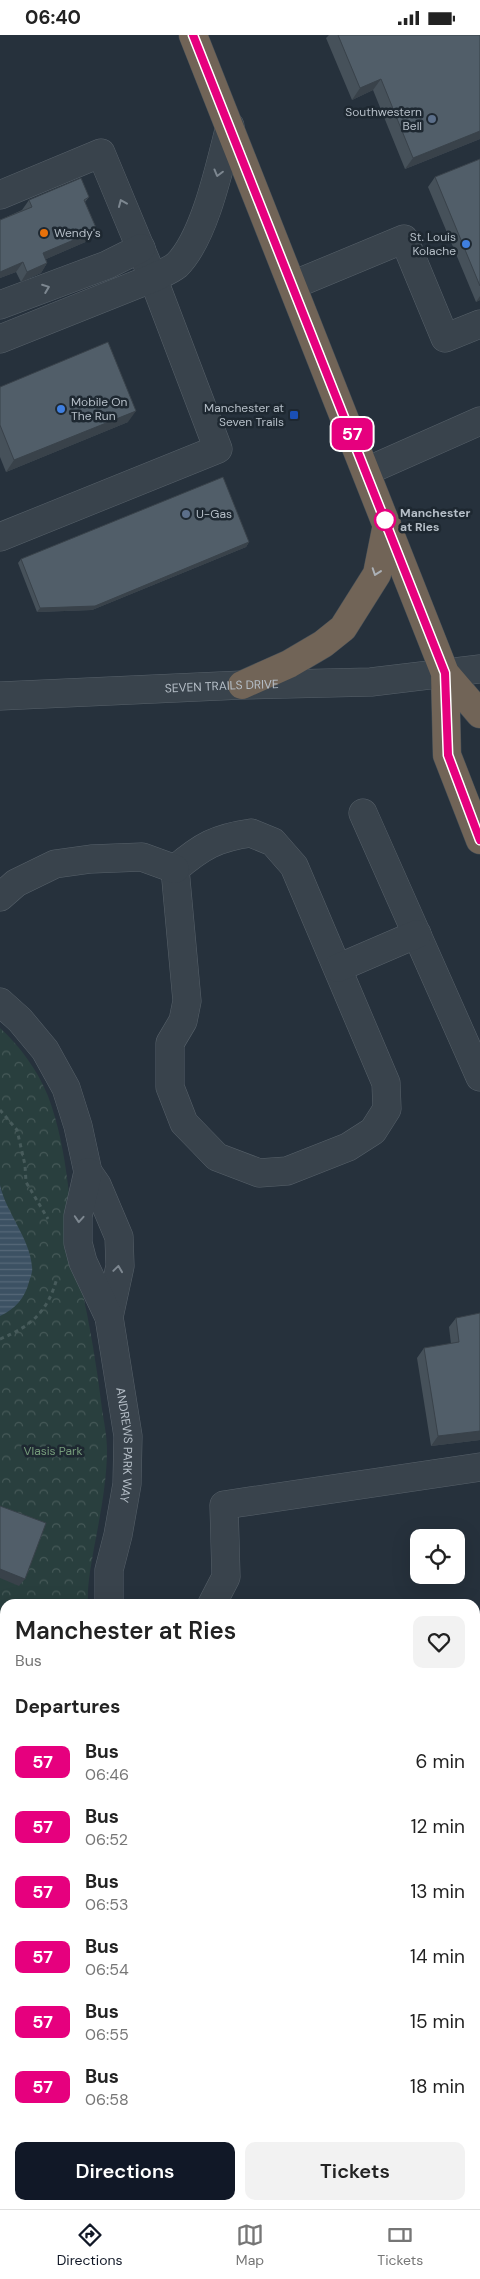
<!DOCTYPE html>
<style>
:root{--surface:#fff;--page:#f2f2f2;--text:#222;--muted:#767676;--line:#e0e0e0;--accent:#111827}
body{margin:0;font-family:"DM Sans",sans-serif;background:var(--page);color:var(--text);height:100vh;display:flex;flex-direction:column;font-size:19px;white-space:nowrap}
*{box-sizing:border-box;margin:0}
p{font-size:16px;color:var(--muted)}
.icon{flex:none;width:28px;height:28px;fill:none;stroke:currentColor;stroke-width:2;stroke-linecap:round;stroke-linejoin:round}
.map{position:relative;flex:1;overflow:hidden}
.details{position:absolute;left:0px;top:1564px;width:480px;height:611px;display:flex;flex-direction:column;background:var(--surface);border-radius:15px 15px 0 0;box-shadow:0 5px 20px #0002}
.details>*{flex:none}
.badge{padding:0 10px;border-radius:8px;font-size:18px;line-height:32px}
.fabs{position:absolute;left:410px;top:1494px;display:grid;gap:10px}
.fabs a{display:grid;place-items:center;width:55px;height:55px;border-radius:10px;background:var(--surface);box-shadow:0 5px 20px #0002;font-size:25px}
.map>.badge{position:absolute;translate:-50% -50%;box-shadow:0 0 0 2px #fff}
h2{padding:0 15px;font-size:19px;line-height:45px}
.round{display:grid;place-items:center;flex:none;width:52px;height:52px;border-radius:10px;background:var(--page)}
.summary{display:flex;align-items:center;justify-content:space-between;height:85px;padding:0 15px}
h1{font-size:24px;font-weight:600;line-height:38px}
.action{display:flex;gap:10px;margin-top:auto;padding:10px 15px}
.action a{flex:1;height:58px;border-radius:10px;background:var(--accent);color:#fff;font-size:20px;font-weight:600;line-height:58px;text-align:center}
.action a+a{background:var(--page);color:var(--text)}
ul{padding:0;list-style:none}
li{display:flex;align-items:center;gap:15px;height:65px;padding:0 15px}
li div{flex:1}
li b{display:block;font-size:19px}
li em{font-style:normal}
li .badge{min-width:55px;font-weight:700;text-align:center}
.status{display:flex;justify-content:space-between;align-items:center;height:35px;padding:0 25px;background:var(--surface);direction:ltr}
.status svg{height:14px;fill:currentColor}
.menu{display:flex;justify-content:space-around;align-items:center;height:70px;border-top:1px solid var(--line);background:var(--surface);font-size:14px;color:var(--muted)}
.menu a{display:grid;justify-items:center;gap:2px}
.menu .active{color:var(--accent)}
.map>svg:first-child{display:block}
</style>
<div class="status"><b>06:40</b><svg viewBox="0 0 49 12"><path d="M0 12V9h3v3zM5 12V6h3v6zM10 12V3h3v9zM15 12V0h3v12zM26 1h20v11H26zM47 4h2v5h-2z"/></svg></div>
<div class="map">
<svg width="480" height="2174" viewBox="0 0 480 2174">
<defs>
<pattern id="cemetery-stones" width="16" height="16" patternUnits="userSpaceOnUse" patternTransform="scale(1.25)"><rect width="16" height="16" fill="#293f3e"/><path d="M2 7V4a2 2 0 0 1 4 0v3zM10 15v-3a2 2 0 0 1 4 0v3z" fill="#465958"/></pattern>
<pattern id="park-crowns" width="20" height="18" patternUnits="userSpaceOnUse" patternTransform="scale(1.25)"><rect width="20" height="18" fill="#293f3e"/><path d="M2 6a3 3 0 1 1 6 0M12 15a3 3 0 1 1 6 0" fill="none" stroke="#465958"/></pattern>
<pattern id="water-rules" width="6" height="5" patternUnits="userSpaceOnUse" patternTransform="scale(1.25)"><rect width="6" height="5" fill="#3c5163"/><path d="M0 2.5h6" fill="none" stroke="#566878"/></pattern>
</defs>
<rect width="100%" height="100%" fill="#26313c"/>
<!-- cemetery -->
<path fill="url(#cemetery-stones)" d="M480 1932V2174H466L465 2170H475V1933Z"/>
<!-- park -->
<path fill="url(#park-crowns)" d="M0 993C20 1011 38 1036 48 1061 71 1122 69 1187 81 1250 90 1291 97 1332 102 1374 104 1387 107 1401 107 1415 107 1446 100 1482 94 1513 91 1531 87 1550 88 1569H5V2170H178L179 2174H0Z"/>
<!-- water -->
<path fill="url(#water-rules)" d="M0 1150C6 1178 30 1203 32 1232 33 1237 30 1243 29 1247 25 1263 15 1274 0 1281Z"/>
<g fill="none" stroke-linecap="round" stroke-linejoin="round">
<defs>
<g id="minor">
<path d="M0 160 101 118 153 243 218 414 0 502"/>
<path d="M293 250 404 204 445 303 480 289"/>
<path d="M0 270 107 230 141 213"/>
<path d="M0 304 153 243C161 239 171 235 177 230 205 202 220 130 230 91"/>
<path d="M367 436 480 386"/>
<path id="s1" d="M0 661 242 650 371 647 480 634"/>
<path d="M363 778 480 1042"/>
<path d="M251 798 273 807 294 831 386 1048 387 1074 373 1096 348 1112 287 1136 259 1138 217 1122 184 1088 170 1052V1008L183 986 187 966 175 834C202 811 216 803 251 798Z"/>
<path d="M0 862 16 848 55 829 91 824 142 822 175 834"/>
<path d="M338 933 417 899"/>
<path d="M0 967 20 985 45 1015 66 1053 78 1091 88 1137 97 1150 119 1202 120 1231 109 1282"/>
<path id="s2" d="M88 1137 78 1181V1208L83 1227 109 1282 128 1401 127 1449 118 1500 109 1535V1569"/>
<path d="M212 1569 226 1542 224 1470 480 1432"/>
<path d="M198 2170 199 2174"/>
</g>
<path id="highway" d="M193 0 445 638 480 679
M445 638 447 720 480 805
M242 650 289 629 323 609 343 593 377 539 387 489"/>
</defs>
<!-- minor casing -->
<use href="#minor" stroke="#57616a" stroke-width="29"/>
<!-- highway casing -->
<use href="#highway" stroke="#444e57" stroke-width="29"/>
<!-- path -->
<path stroke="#475b5b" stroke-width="3" stroke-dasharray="4 4" stroke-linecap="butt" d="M0 1075 17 1095 25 1130 26 1147 48 1184
M0 1304C32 1291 48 1276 57 1243"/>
<!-- minor -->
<use href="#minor" stroke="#39434c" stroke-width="28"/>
<!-- highway -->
<use href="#highway" stroke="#716457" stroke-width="28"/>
</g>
<!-- wall -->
<path fill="#46515a" d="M329 0H480V104L405 134 373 55 352 65 326 3Z
M480 124V265L476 267 428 152 435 142Z
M89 162 85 167 97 195 90 205 46 224 47 228 41 238 21 247 16 237 0 243V185L22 175 29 165Z
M0 352 128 387 6 437 0 422Z
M249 507 246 512 92 575 37 577 18 528 21 524Z
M456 1283 480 1405 431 1411 417 1323 424 1313 451 1309 449 1292Z"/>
<!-- shaded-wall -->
<path fill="#39424a" d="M381 44 373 55 352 65 360 53Z
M480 96V104L405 134 413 123Z
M97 195 90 205 37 228 43 218Z
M23 227 16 237 0 243V237Z
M47 228 41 238 21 247 27 237Z
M480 261V265L476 267Z
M136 376 128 387 6 437 14 425Z
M249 507 246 512 92 575 37 577 40 573Z
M480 1396V1405L431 1411 438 1401Z
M0 1534 25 1544 19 1551 0 1543Z"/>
<!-- building -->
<path fill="#515e69" stroke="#39424a" d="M338 0H480V96L413 123 381 44 360 53Z
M480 124V251L435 142Z
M81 143 89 162 84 165 97 195 43 218 47 228 27 237 23 227 0 237V185L32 172 29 165Z
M108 307 136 376 14 425 0 390V352Z
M223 442 249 507 95 571 40 573 21 524Z
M480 1278V1396L438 1401 424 1313 459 1307 456 1283Z
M0 1471 46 1488 25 1544 0 1534Z"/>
<!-- one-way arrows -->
<defs><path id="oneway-chevron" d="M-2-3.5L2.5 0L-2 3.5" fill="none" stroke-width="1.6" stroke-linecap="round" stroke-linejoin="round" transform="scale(1.25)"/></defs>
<g stroke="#7d8790">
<use href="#oneway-chevron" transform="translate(218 138) rotate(105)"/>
<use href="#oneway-chevron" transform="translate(122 168) rotate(-113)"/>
<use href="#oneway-chevron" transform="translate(46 253) rotate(-21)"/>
<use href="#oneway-chevron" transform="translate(79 1184) rotate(94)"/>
<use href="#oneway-chevron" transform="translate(118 1234) rotate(-82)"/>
</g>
<use stroke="#abb0b6" href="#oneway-chevron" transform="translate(376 537) rotate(109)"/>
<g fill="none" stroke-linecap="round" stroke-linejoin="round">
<defs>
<path id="line" d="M193 0 445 638 448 720 480 805"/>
</defs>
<!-- line casing -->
<use href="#line" stroke="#fff" stroke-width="11"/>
<!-- line -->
<use href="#line" stroke="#e6007e" stroke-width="8"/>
</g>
<!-- markers -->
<g fill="#5c6f8a" stroke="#1e2831" stroke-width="2">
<circle cx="432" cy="84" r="5"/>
<circle cx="186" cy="479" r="5"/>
</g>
<circle fill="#e8710a" stroke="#1e2831" stroke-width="2" cx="44" cy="198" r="5"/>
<g fill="#3f7fe0" stroke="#1e2831" stroke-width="2">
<circle cx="466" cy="209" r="5"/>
<circle cx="61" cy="374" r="5"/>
</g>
<rect fill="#1a4fb4" stroke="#1e2831" stroke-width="2" x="289" y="375" width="10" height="10" rx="2.5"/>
<circle fill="#fff" stroke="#e6007e" stroke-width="2.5" cx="385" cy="485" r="10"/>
<g text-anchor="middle" stroke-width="5" stroke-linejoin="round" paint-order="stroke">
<!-- poi labels -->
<g font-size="12" fill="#b5bec7" stroke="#1e2831" text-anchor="end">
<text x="422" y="81">Southwestern<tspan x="422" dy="14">Bell</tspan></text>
<text x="54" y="202" text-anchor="start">Wendy's</text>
<text x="456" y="206">St. Louis<tspan x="456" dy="14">Kolache</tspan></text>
<text x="71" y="371" text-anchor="start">Mobile On<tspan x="71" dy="14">The Run</tspan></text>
<text x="284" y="377">Manchester at<tspan x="284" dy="14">Seven Trails</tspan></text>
<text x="196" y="483" text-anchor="start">U-Gas</text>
</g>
<!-- stop labels -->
<g font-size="12" font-weight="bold" fill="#b5bec7" stroke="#1e2831" text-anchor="start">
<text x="400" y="482">Manchester<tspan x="400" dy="14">at Ries</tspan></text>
</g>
<!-- street labels -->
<g font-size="12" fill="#b5bec7" stroke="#1e2831">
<text dy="4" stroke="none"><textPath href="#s1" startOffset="222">SEVEN TRAILS DRIVE</textPath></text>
<text dy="4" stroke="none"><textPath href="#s2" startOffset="282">ANDREWS PARK WAY</textPath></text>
</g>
<!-- park labels -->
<g font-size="12" fill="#759b7a" stroke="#1e2831">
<text x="53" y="1420">Vlasis Park</text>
</g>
</g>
</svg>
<div class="fabs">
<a><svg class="icon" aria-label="locate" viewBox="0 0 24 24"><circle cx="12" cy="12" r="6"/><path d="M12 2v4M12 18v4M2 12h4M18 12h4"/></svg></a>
</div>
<b class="badge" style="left:352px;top:399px;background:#e6007e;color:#fff">57</b>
<section class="details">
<div class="summary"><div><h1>Manchester at Ries</h1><p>Bus</p></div><a class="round"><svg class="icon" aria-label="heart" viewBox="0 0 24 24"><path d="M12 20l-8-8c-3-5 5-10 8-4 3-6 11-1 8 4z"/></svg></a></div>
<h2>Departures</h2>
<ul>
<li><span class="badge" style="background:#e6007e;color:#fff">57</span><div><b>Bus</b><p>06:46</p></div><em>6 min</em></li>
<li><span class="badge" style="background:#e6007e;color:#fff">57</span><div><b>Bus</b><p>06:52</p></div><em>12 min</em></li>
<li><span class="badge" style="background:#e6007e;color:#fff">57</span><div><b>Bus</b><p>06:53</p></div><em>13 min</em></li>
<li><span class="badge" style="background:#e6007e;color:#fff">57</span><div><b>Bus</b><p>06:54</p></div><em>14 min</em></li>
<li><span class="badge" style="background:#e6007e;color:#fff">57</span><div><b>Bus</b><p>06:55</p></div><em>15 min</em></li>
<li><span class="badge" style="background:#e6007e;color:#fff">57</span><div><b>Bus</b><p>06:58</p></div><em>18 min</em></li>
</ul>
<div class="action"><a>Directions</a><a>Tickets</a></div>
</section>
</div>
<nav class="menu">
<a class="active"><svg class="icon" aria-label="directions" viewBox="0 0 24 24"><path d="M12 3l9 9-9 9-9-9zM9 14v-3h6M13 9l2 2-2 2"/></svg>Directions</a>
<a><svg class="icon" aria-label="map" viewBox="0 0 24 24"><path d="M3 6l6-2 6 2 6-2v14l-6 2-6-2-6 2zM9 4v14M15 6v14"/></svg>Map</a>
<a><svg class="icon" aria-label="tickets" viewBox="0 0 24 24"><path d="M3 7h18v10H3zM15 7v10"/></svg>Tickets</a>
</nav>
